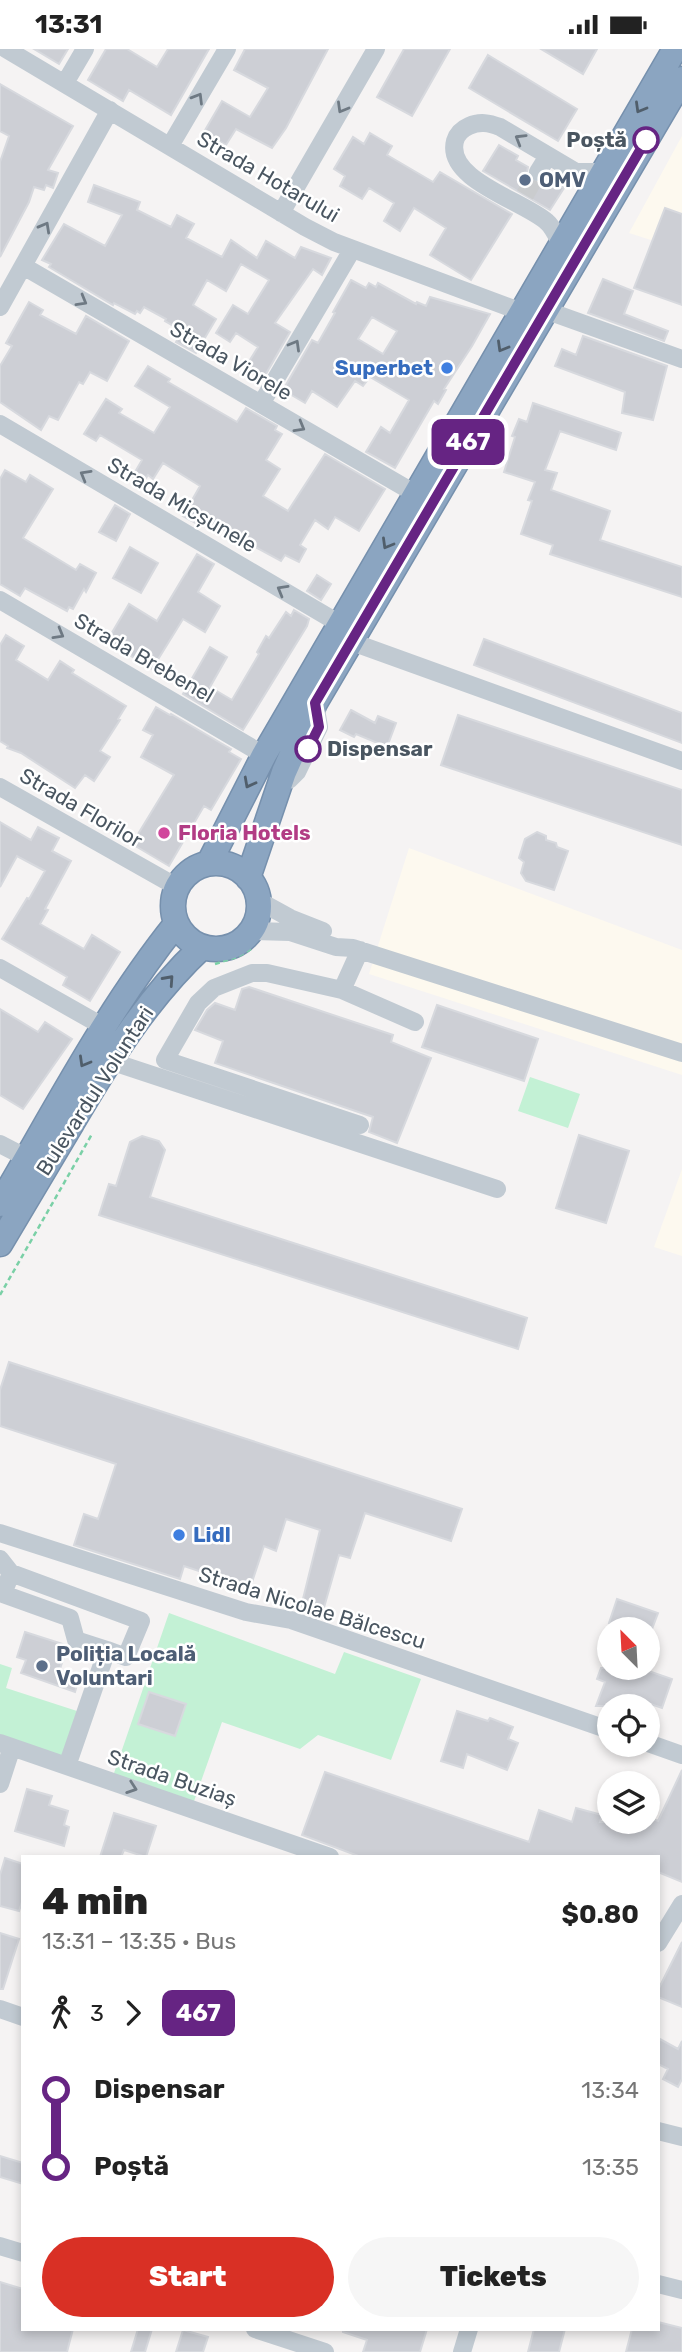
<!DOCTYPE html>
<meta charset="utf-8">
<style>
:root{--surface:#fff;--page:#f6f6f6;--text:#222;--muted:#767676;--accent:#d93025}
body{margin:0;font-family:Rubik,sans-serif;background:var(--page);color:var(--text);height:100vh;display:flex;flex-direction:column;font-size:26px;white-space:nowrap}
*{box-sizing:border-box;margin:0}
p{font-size:23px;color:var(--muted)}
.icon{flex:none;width:38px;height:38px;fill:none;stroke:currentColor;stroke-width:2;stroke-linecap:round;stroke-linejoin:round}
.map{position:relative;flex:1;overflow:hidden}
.sheet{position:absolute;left:21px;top:1806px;width:639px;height:476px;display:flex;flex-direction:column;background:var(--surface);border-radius:0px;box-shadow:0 4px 10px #0003}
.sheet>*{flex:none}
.badge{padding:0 14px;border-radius:10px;font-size:24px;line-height:46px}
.needle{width:46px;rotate:336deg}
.buttons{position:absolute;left:597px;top:1568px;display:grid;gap:14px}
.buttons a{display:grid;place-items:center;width:63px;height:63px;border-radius:50%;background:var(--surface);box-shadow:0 4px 10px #0003;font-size:35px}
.map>.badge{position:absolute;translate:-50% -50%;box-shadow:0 0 0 4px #fff}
.legs{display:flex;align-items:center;gap:10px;height:77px;padding:0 21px;font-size:23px}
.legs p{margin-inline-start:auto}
.summary{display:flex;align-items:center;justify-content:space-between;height:119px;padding:0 21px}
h1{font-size:38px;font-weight:800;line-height:52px}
.cta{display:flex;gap:14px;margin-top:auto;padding:14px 21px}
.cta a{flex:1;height:80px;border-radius:42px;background:var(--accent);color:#fff;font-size:28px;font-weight:800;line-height:80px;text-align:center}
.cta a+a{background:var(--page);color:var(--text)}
ul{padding:0 21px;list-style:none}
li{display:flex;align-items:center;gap:24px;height:77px;font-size:26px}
li i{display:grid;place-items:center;width:10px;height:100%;margin:0 9px;background:currentColor}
li i::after{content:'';width:18px;height:18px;margin:-9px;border:5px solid;border-radius:50%;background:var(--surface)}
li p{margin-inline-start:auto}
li:first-child i{background:linear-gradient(#0000 50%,currentColor 0)}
li:last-child i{background:linear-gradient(currentColor 50%,#0000 0)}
.status{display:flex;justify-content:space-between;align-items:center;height:49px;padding:0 35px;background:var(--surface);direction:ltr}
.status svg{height:19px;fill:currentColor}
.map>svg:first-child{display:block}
</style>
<div class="status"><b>13:31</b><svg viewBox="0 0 49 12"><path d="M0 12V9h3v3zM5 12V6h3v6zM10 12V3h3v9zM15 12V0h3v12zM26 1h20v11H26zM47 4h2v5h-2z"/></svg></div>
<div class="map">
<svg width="682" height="2303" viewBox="0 0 682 2303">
<rect width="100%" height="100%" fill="#f5f3f3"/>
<!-- commercial -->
<path fill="#fdf9ef" d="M682 87V201L629 184Z
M409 799 682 901V1026L369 925Z
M682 1120V1207L654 1198Z"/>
<!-- green -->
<path fill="#c3f1d5" d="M530 1028 580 1045 568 1079 518 1062Z
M169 1564 335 1625 344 1603 421 1630 391 1711 318 1686 300 1700 222 1673 193 1755 113 1727Z
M0 1615 12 1619 6 1639 77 1662 61 1709 0 1687Z"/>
<!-- building -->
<path fill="#cdcfd5" stroke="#d7d9de" stroke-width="2" fill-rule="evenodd" d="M34 0H68L59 15Z
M106 0H127L157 18 168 0H209L171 66 129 41 123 52 88 31Z
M245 0H328L286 79 272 99 236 80 226 96 204 83 222 52 250 68 268 39 234 21Z
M404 0H450L412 67 377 48Z
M541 0H597L583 25Z
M488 6 577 60 558 92 469 39Z
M0 35 73 77 48 121 58 124 53 139 46 136 44 141 34 138 29 153 0 208V113L9 87 0 82Z
M370 84 392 97 387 106 433 133 440 123 512 165 471 231 430 206 446 179 414 159 400 182 384 172 394 154 369 139 362 150 340 137 345 127 334 120 353 88 364 95Z
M499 96 518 107 516 111 528 118 527 123 531 132 538 134 548 129 564 139 550 161 483 122Z
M94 136 140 153 137 161 171 178 177 166 194 175 186 189 222 208 231 191 257 209 266 192 295 209 301 198 331 209 322 226 313 220 275 274 290 283 263 330 245 319 258 298 236 284 230 293 216 284 233 256 248 265 269 231 241 215 226 242 207 231 193 256 216 270 196 304 176 293 182 282 165 272 166 270 144 258 140 264 137 262 135 265 114 254 113 256 49 218 51 215 42 211 64 175 105 197 122 166 88 153Z
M665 159 682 165V256L634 239Z
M603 230 633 242 624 265 668 282 664 292 588 264Z
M351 231 366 239 369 234 376 238 378 234 416 255 417 253 426 257 430 248 490 265 472 297 444 340 446 341 438 355 434 352 395 419 366 403 381 378 390 384 409 351 370 328 363 337 355 332 337 358 312 342 305 354 283 341 312 291 318 294 335 264 333 263ZM372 268 397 282 383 305 358 290Z
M29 253 43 261 40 266 76 285 86 267 129 292 107 332 90 323 83 335 79 333 58 371 49 367 41 381 0 353V317L12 297 6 294Z
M583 287 667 317 653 371 622 364 625 343 555 317 562 300 576 306Z
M148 317 170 330 168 333 237 373 246 359 277 377 275 381 282 385 266 411 280 420 263 447 288 462 325 405 385 440 359 482 335 468 328 480 315 471 300 496 306 500 299 513 285 506 281 512 205 471 201 477 183 467 200 437 163 414 153 430 148 426 143 434 132 428 142 411 100 386 96 392 84 385 106 350 122 360 119 364 154 384 170 358 135 337Z
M533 354 621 384 616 401 560 382 545 421 557 424 551 441 610 462 600 491 682 518V548L550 505 553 496 521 485 532 452 528 451 535 433 504 423 515 388 512 387 519 370 527 373Z
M5 421 26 433 30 426 53 440 23 489 76 521 80 515 96 524 86 543 84 540 73 560 69 558 67 562 25 539 20 547 0 535V430Z
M115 456 130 465 116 492 99 483Z
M130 498 158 514 141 544 113 529Z
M197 505 214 515 198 543 220 557 205 583 183 570 152 620 107 592 129 555 157 572Z
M317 526 331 535 321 551 307 542Z
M294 561 309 570 307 577 243 681 183 645 210 598 227 608 210 638 232 651 259 605 257 603 266 587 269 589 286 563 291 567Z
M6 586 24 597 16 611 48 631 60 612 74 621 72 624 126 657 118 670 120 671 100 702 110 708 94 732 85 726 75 739 21 704 7 699 8 697 0 692V596Z
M484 590 682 664V694L474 616Z
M156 658 170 666 171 665 231 700 229 703 241 710 211 761 204 757 169 817 132 795 174 726 141 708 153 686 143 681Z
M351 661 375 674 378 667 396 674 387 698 356 685 354 688 340 681Z
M458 666 682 741V796L441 716Z
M0 773 31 791 38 778 59 789 52 802 71 812 45 860 48 861 40 875 84 900 92 886 120 903 90 952 63 936 67 928 2 890 27 849 29 850 45 822 17 807 0 838Z
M537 783 546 787V791L556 794 557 798 568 802 554 841 526 832 521 824 524 813 519 809 525 790Z
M249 938 393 986 391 993 431 1009 397 1094 369 1083 373 1068 215 1014 223 992 195 981 207 961 215 954 235 961 242 940Z
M437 956 538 990 524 1032 422 998Z
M0 960 38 983 45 973 72 990 23 1060 0 1046Z
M579 1086 629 1102 606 1174 556 1159Z
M142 1087 159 1092 165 1101 150 1148 527 1269 518 1300 99 1166 109 1135 116 1137 130 1093Z
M9 1313 462 1460 451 1492 365 1464 350 1509 339 1506 321 1569 300 1562 320 1481 286 1470 276 1502 264 1497 250 1539 184 1517 180 1530 74 1496 84 1465 98 1470 116 1415 0 1377V1341Z
M617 1550 658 1564 652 1580H615L616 1576 609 1574Z
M25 1583 66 1596 67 1598 59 1623 79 1629 75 1643 21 1624 26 1611 17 1608Z
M601 1619H640L672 1630 662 1659 645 1653 643 1657H596L605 1633 597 1630Z
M149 1643 186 1655 175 1687 138 1675Z
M457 1662 488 1672 490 1669 513 1678 508 1690 518 1694 507 1721 467 1705 463 1719 441 1712Z
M682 1721V1833L658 1823V1808H361L302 1786 325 1723 529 1793 539 1761 572 1773 576 1759 602 1766 600 1773H648V1768L658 1772Z
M27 1740 52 1747 49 1756 68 1762 64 1776 69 1778 64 1797 15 1782Z
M114 1764 156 1777 146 1808 124 1801 121 1808H100Z
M5 1809 23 1815V1850L19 1862 0 1857V1826Z
M0 1884 19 1890 3 1940H0Z
M682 1893V1958L658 1948V1941Z
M658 1989 678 2000 682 1992V2030L678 2038 663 2030 668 2020 658 2015Z
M0 2107 23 2114V2135L0 2128Z
M0 2233 23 2240V2280H73L67 2303H0Z
M658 2273 682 2279V2303H626L632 2280H658Z
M138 2280H152L145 2303H131Z
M343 2280H427L420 2303H363L367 2291 343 2283Z
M534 2280H565L559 2303H528Z
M183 2281 208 2288 203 2303H176Z"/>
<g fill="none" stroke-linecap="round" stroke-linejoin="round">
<!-- minor-tunnel -->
<path stroke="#caccce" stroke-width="18" stroke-dasharray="18 9" stroke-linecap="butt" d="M525 146 538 123"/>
<defs>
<path id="highway" d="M209 814 264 706 675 0
M173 857a43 43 0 1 1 86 0a43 43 0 1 1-86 0Z
M248 829 284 723 315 654 682 30
M0 1155C56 1060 107 961 176 875
M0 1195C24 1154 48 1114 72 1074 109 1011 148 948 202 898"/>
</defs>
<!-- highway casing -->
<use href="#highway" stroke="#7690ad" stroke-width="27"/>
<!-- path -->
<path stroke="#7ad0a6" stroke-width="2.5" stroke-dasharray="5 3.5" stroke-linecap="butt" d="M215 915 237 908 251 900
M0 1246 92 1085"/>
<!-- minor -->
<path stroke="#c1cad2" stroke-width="18" d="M6 0 305 178 334 193 522 263
M65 34 85 0
M170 97 227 0
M538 123 548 107
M281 164 376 0
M561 195C557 188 553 178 547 173 524 152 445 131 455 92 457 85 462 80 469 77 480 72 489 74 500 78L576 123H604
M23 217 416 445
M0 258 110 61
M545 261 682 310
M261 355 352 201
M0 375 340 575
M0 551 264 706
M352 593 682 712
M289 731 297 723 319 678 315 654
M0 738 177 838
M259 852 290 869 323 882
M251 882 290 883 336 898 353 899 682 1004
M0 919 104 978
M342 941 360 901
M110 1012 497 1140
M360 1076 165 1011 198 954 214 939 252 924H267L342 941 415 973
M0 1095 27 1109
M0 1484 246 1563 291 1571 609 1681
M0 1510 11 1524 141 1572 126 1608 107 1601
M11 1524 3 1545 70 1569 76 1591 107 1601 67 1717
M0 1694 330 1808
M648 1694 682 1706
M0 1735 12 1698
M658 1894 682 1855
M0 1960 23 1968
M658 2082 682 2088
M0 2197 23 2204
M658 2235 682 2241
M255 2280 325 2303
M462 2303 469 2280"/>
<!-- highway -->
<use href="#highway" stroke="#8ba5c1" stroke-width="24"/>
</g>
<!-- one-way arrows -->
<defs><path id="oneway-chevron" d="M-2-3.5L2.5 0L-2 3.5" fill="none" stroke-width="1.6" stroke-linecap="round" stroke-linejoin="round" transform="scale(1.75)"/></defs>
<g stroke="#6e7983">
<use href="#oneway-chevron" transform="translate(198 49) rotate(-59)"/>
<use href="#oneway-chevron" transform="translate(342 59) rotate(120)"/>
<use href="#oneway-chevron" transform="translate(520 90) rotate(-149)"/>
<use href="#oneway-chevron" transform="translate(45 178) rotate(-61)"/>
<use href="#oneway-chevron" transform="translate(82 252) rotate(30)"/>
<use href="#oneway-chevron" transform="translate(295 296) rotate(-60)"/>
<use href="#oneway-chevron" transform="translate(300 378) rotate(30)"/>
<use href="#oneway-chevron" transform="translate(85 426) rotate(-150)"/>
<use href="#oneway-chevron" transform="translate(282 541) rotate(-150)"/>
<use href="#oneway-chevron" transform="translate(59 585) rotate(30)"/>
<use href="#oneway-chevron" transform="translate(132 1739) rotate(19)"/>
</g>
<g stroke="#505e6b">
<use href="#oneway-chevron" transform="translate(640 59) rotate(120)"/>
<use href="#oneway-chevron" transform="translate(502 298) rotate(120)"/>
<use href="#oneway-chevron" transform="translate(387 495) rotate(120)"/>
<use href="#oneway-chevron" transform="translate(249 734) rotate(118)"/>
<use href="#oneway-chevron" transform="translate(169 931) rotate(-48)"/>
<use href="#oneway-chevron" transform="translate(84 1013) rotate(120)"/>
</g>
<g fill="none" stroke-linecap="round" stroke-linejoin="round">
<defs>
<path id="line-1" d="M308 700 319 678 315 654 646 91"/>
</defs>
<!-- line-1 casing -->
<use href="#line-1" stroke="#fff" stroke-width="16"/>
<!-- line-1 -->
<use href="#line-1" stroke="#662483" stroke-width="10"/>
</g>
<!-- markers -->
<g fill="#fff" stroke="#662483" stroke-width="3.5">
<circle cx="646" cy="91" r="12"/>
<circle cx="308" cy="700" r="12"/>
</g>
<g fill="#5c6f8a" stroke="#fff" stroke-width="2.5">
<circle cx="525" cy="131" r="7"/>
<circle cx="42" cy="1617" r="7"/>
</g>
<g fill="#3f7fe0" stroke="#fff" stroke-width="2.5">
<circle cx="447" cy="319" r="7"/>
<circle cx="179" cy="1486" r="7"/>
</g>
<circle fill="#d1479c" stroke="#fff" stroke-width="2.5" cx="164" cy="784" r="7"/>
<g text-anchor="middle" stroke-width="5" stroke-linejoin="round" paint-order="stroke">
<!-- stop labels -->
<g font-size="21" font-weight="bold" fill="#4a5661" stroke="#fff" text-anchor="end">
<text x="627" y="98">Poștă</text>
<text x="327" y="707" text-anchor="start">Dispensar</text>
</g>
<!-- street labels -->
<g font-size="21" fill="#4a5661" stroke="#fff">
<text transform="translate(268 128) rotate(30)" y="7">Strada Hotarului</text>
<text transform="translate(231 312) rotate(30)" y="7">Strada Viorele</text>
<text transform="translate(182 456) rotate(30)" y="7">Strada Micșunele</text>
<text transform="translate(144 609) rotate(30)" y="7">Strada Brebenel</text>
<text transform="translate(81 759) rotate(30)" y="7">Strada Florilor</text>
<text transform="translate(95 1042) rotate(-57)" y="7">Bulevardul Voluntari</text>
<text transform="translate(312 1559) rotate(17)" y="7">Strada Nicolae Bălcescu</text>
<text transform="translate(172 1729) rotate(19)" y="7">Strada Buziaș</text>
</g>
<!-- service labels -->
<g font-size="21" font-weight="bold" fill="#4e5e75" stroke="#fff" text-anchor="start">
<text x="539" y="138">OMV</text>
<text x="56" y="1612">Poliția Locală<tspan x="56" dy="24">Voluntari</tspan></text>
</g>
<!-- shop labels -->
<g font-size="21" font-weight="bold" fill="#366cbe" stroke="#fff" text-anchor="end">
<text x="433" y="326">Superbet</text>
<text x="193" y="1493" text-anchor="start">Lidl</text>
</g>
<!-- hotel labels -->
<g font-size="21" font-weight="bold" fill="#b23c85" stroke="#fff" text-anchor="start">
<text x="178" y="791">Floria Hotels</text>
</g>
</g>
</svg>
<div class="buttons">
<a><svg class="needle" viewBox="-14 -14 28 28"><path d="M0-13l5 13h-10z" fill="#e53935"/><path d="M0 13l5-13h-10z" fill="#767676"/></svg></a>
<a><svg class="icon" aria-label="locate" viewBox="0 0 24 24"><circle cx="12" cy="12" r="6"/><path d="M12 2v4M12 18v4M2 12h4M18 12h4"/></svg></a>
<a><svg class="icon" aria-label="layers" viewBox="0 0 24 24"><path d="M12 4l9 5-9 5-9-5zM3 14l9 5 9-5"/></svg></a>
</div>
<b class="badge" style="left:468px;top:393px;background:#662483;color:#fff">467</b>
<section class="sheet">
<div class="summary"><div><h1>4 min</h1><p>13:31 – 13:35 · Bus</p></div><b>$0.80</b></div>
<div class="legs"><svg class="icon" aria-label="walk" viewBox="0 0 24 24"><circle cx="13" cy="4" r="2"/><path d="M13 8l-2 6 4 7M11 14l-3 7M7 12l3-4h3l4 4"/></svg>3<svg class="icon" aria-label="forward" viewBox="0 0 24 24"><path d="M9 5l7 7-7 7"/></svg><b class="badge" style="background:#662483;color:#fff">467</b></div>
<ul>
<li><i style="color:#662483"></i><b>Dispensar</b><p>13:34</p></li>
<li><i style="color:#662483"></i><b>Poștă</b><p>13:35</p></li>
</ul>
<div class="cta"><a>Start</a><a>Tickets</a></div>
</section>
</div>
